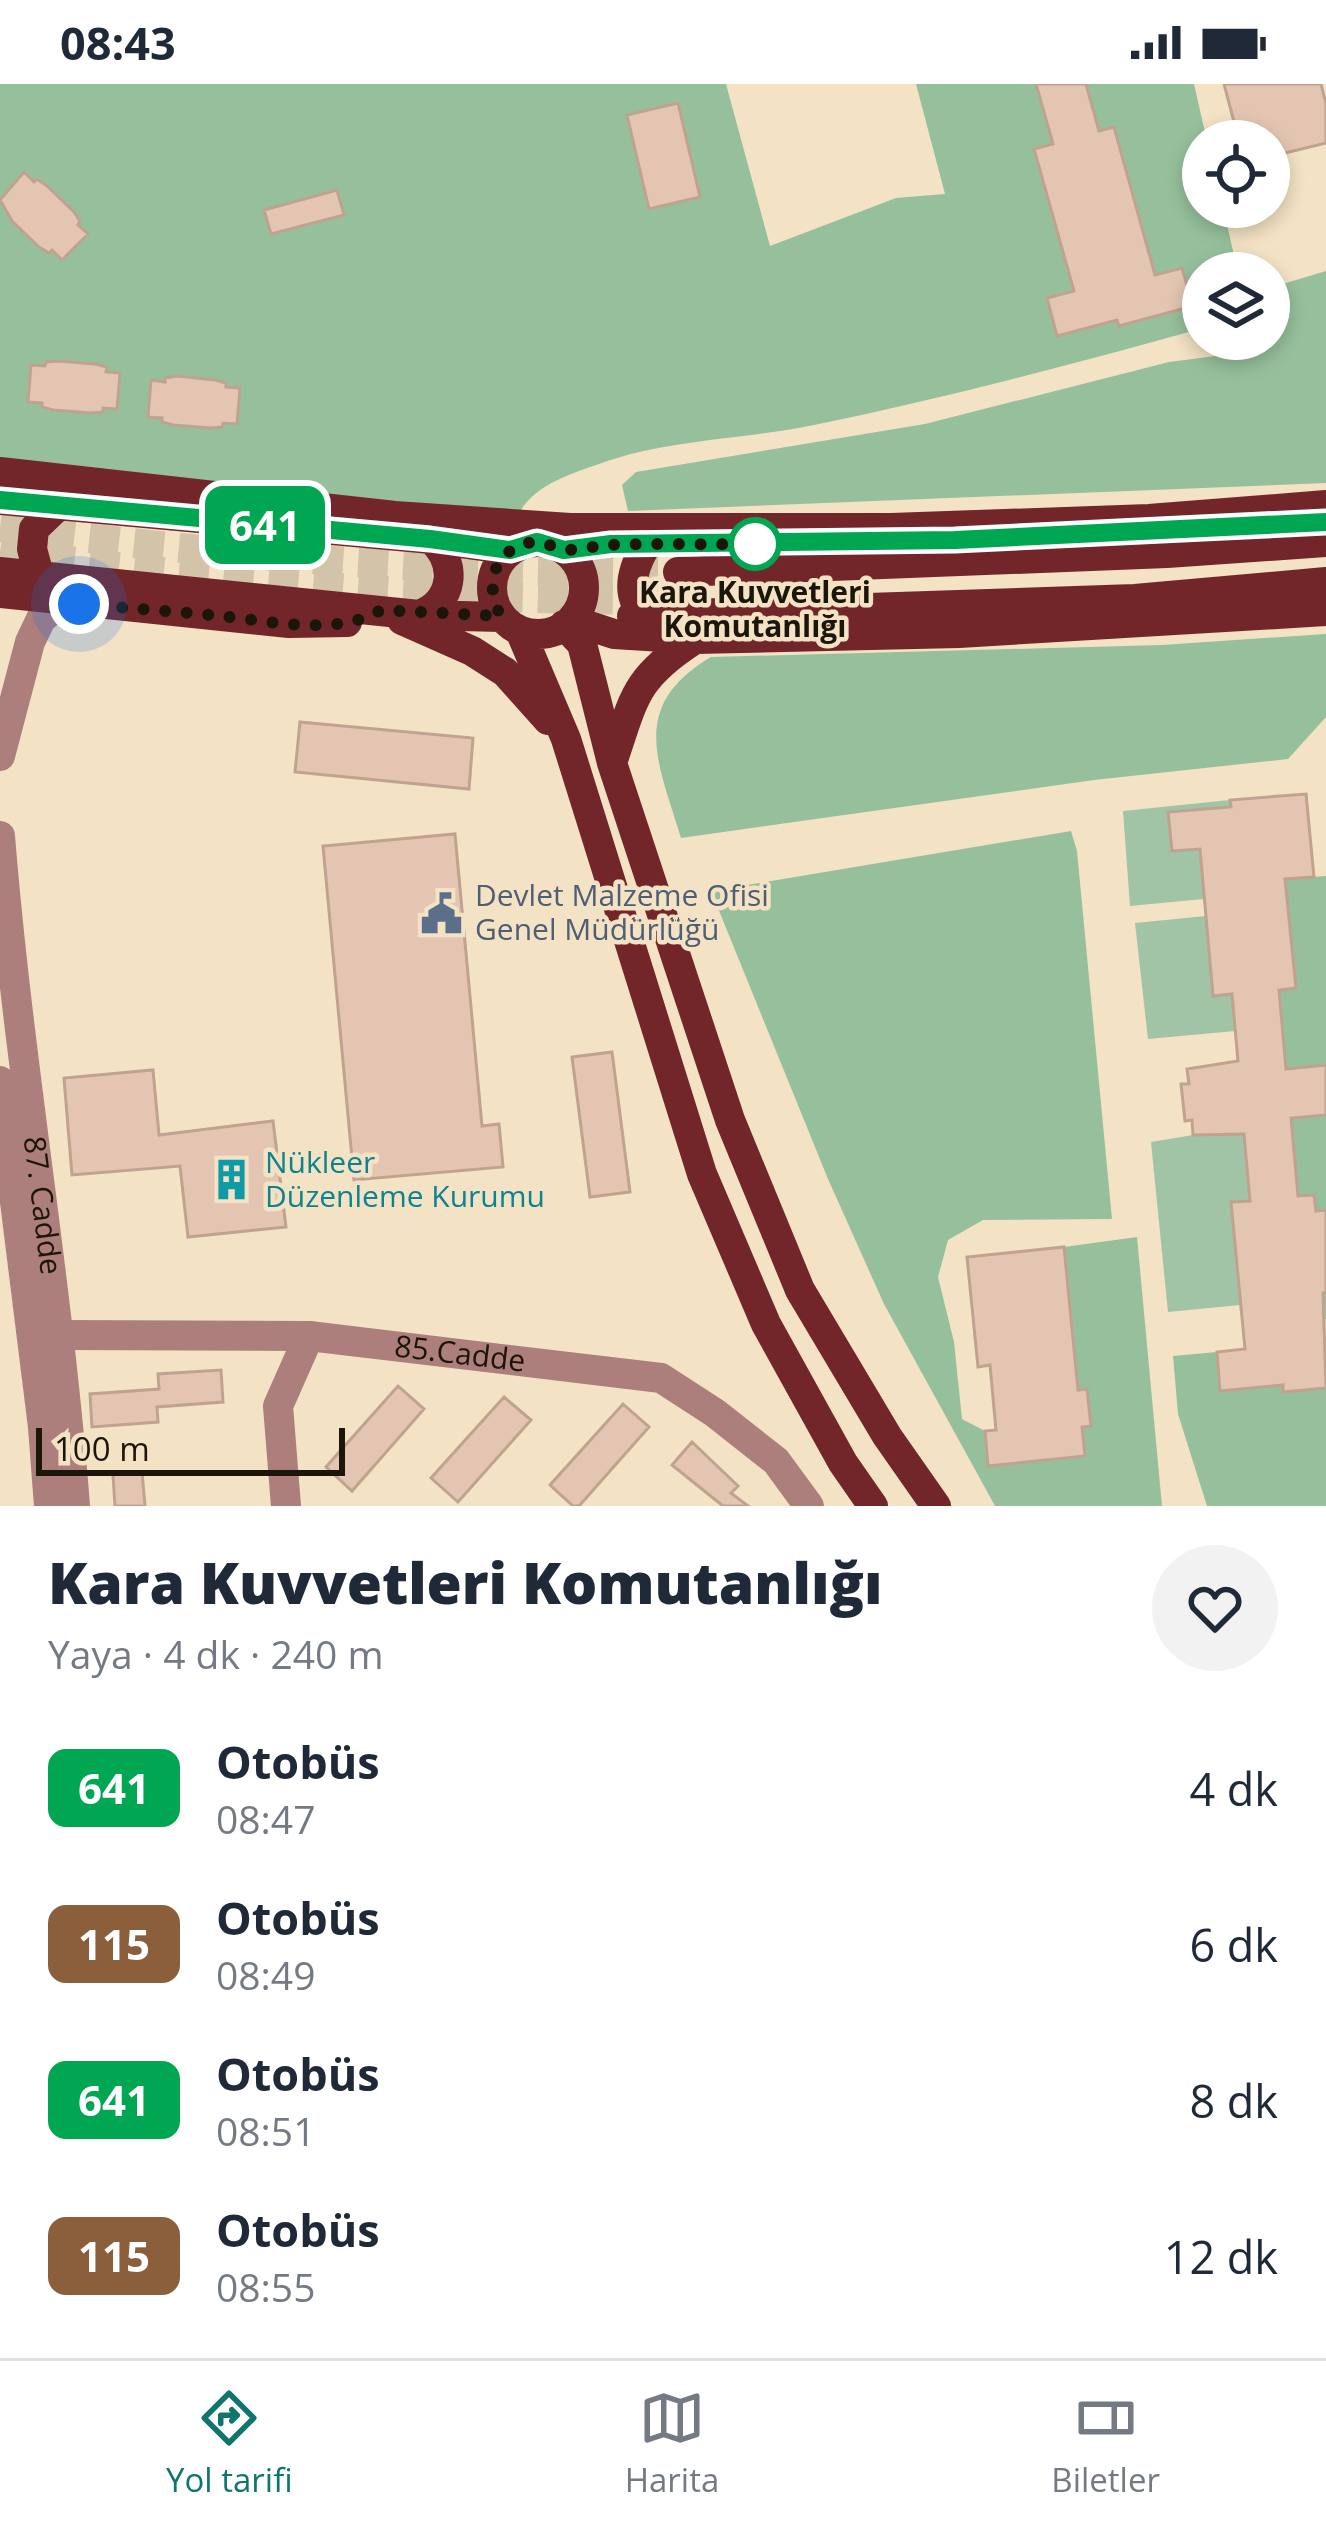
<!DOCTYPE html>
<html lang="tr">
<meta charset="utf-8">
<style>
:root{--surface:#fff;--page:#f2f2f3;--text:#1f2937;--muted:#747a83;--line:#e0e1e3;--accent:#0f766e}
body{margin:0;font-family:"Open Sans",sans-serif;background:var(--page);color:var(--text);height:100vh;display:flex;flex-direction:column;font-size:45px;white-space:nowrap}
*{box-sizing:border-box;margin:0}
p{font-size:39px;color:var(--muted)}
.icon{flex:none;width:66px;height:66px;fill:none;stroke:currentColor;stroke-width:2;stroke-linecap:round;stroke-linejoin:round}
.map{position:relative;height:1422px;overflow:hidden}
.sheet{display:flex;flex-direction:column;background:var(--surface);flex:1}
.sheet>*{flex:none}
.badge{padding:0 24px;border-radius:18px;font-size:42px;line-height:78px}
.controls{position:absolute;left:1182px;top:36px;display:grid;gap:24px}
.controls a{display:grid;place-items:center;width:108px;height:108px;border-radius:50%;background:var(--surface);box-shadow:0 6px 18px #0003;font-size:60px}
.scale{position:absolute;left:36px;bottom:30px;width:309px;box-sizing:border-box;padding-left:12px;border:6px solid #1b150a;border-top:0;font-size:33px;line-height:42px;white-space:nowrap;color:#1b150a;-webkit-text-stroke:9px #f3e2c4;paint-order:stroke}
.you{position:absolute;width:60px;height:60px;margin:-30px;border:9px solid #fff;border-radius:50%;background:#1a73e8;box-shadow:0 0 0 18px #1a73e833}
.map>.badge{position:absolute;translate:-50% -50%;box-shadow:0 0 0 6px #fff}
.round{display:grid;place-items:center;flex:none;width:126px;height:126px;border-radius:63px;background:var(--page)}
.overview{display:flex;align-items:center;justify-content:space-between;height:204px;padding:0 48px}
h1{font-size:57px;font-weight:800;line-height:90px}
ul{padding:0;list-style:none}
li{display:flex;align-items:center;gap:36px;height:156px;padding:0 48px}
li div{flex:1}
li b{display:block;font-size:45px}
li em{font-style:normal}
li .badge{min-width:132px;font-weight:700;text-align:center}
.status{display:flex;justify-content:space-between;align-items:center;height:84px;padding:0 60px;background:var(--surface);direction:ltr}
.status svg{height:33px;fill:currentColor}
.dock{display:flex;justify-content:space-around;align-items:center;height:168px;border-top:3px solid var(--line);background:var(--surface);font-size:33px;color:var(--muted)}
.dock a{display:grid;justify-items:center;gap:6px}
.dock .selected{color:var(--accent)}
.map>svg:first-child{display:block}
</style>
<div class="status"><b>08:43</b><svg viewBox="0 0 49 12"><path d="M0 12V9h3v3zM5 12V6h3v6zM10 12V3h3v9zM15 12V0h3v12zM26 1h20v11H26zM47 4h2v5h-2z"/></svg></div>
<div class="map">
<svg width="1326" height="1422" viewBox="0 0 1326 1422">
<rect width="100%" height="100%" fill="#f3e2c4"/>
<!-- green -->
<path fill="#a1c3a6" d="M1230 716 1231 723 1168 729 1172 767 1200 765 1204 815 1130 822 1123 727Z
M1206 832 1213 911 1232 910 1235 947 1148 955 1135 839Z
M1243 1038 1250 1117 1231 1119 1240 1221 1168 1228 1151 1058 1193 1051H1233V1039Z"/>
<!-- forest -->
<path fill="#96c09c" d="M0 0H726L770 162 896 114 945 110 916 0H1194L1207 57H1203V123H1223L1238 189H1203V244C1074 280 945 314 814 341 742 356 668 355 599 380 567 391 523 405 515 441L0 388Z
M1326 187V399L628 427 622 401 636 388 925 340 1169 278 1262 266 1264 255H1269V204Z
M1326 550V633L1288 675 1094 696 681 754C658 678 628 622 711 573L1162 561Z
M1071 747 1077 767 1112 1135 983 1136 948 1156 938 1193 954 1258 962 1335 985 1347 1085 1371 1082 1343 1091 1341 1087 1306H1078L1064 1163 1137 1153 1162 1422H995L884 1220 828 1095 711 807Z
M1326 792V981L1286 985 1279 906 1296 903 1285 795Z
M1326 1031V1235H1325L1314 1112H1298L1291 1034Z
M1217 1268 1220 1306 1283 1301 1284 1308 1326 1304V1422H1207L1178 1330 1173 1272Z"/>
<!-- building -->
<path fill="#e4c5b2" stroke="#c0a290" stroke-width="3" d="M1036 0H1086L1099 47 1114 43 1155 191 1182 184 1193 222 1119 242 1117 236 1057 252 1047 214 1074 207 1034 65 1053 60Z
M1224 0H1321L1326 20V59L1269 73V57H1239Z
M678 19 700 113 649 125 627 31Z
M24 88 34 98 37 95 47 102 74 128 80 137 78 141 88 150 62 176 52 166 49 169 39 163 12 137 0 116Z
M337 106 344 131 271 150 264 126Z
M58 277 95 280 107 283 106 288 120 289 117 325 103 324V328L91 329 53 326 42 323V319L28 318 31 281 45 282 46 278Z
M177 292 215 296 226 299V303L240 304 237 340 223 339 222 343 211 344 173 341 162 338V334L148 333 151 296 165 298V294Z
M300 638 473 654 469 705 295 688Z
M1306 710 1314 793 1285 795 1296 904 1279 906 1286 985 1326 981V1031L1291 1034 1298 1112 1314 1111 1316 1127 1326 1126V1209H1323L1326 1304 1283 1308V1301L1220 1307 1217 1268 1245 1265 1231 1118 1250 1117 1244 1050 1193 1051 1192 1036 1185 1037 1181 1000H1189L1187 985 1238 977 1232 910 1213 912 1200 765 1172 767 1168 728 1231 723 1230 716Z
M455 750 482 1042 499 1040 503 1083 354 1096 323 762Z
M612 968 630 1108 590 1113 572 973Z
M153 986 159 1051 273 1037 286 1143 188 1153 180 1082 72 1091 64 994Z
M1064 1163 1078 1306 1087 1305 1091 1342 1082 1343 1085 1372 988 1382 985 1347 996 1346 990 1281 978 1283 967 1173Z
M221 1286 223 1318 157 1323 158 1338 92 1343 90 1310 159 1305 158 1290Z
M398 1302 424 1325 352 1407 326 1383Z
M504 1313 531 1336 458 1418 431 1394Z
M623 1320 649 1343 579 1422H573L550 1401Z
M692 1358 738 1402 731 1409 748 1422H723L672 1381Z
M142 1388 145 1422H115L113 1391Z"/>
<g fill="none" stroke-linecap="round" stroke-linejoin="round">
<!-- major-tunnel -->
<path stroke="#d3c3a8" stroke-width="30" stroke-dasharray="30 15" stroke-linecap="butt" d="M0 443C225 473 451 489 678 488
M0 468C217 498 438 515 658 516"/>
<!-- minor -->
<g stroke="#ac7e7c" stroke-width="30">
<path d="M0 672 30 558 41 535 62 517"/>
<path id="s1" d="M0 752C18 976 58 1198 75 1422"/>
<path d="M0 997 43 1343 49 1422"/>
<path id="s2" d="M59 1251 309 1252 661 1294 715 1329 776 1377 809 1422"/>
<path d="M286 1422 278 1322 309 1252"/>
</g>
<!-- major -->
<path stroke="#732629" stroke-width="30" d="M0 388 395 432 570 444H891L1149 435 1326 421
M0 416 431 455 510 466
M492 504a46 46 0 1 1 92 0a46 46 0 1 1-92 0Z
M645 463C632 486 624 513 647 533
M0 488 419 531 501 533
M678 488 1167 469 1326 458
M39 491 32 465 34 445 57 423
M0 509 289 539 347 538
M419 531C454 518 458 479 431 455
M632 532 1135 515 1326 498
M402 536 472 567 505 588 548 636
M571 536 614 550 695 555 959 549 1326 527
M564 541 582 560 612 679 730 1036 800 1206 887 1352 936 1422
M521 549 566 655 702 1090 766 1240 843 1379 873 1422
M612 679C634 614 634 594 695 555"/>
</g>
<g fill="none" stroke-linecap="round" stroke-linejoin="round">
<defs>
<path id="line" d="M0 416 430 455 510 466 537 458 564 466 611 460 955 456 1326 438"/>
</defs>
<!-- line casing -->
<use href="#line" stroke="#fff" stroke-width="27"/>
<!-- line -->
<use href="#line" stroke="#00a651" stroke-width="18"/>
<!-- walk -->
<path stroke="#1b150a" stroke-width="12" stroke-dasharray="0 21.6" d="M79 520C124 524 168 527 212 531 265 536 333 554 381 526L501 532C487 508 489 475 519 462 537 454 546 461 563 465 577 468 595 461 609 461 659 459 709 461 758 460H755"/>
</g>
<!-- icons -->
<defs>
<symbol id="civic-bare" viewBox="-9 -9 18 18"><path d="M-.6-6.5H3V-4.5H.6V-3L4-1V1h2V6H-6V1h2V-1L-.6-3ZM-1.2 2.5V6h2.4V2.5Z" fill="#5c6f8a" stroke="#f3e2c4" stroke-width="2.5" paint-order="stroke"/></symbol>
<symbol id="building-bare" viewBox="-9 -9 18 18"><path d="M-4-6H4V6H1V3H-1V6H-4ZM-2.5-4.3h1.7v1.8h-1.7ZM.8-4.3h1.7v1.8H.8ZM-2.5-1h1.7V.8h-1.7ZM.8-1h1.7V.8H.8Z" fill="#0f9aa8" stroke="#f3e2c4" stroke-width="2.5" paint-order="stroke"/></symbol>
</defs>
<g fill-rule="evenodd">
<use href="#civic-bare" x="412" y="800" width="59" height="59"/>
<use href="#building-bare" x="202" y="1066" width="59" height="59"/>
</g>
<!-- markers -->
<circle fill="#fff" stroke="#00a651" stroke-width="6" cx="755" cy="460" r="24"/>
<g text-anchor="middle" stroke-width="9" stroke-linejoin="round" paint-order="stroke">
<!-- stop labels -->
<g font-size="30" font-weight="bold" fill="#1b150a" stroke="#f3e2c4">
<text x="755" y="519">Kara Kuvvetleri<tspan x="755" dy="34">Komutanlığı</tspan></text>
</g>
<!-- service labels -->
<g font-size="30" fill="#4e5e75" stroke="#f3e2c4" text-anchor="start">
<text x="475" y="822">Devlet Malzeme Ofisi<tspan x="475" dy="34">Genel Müdürlüğü</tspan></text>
</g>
<!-- culture labels -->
<g font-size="30" fill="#0d838f" stroke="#f3e2c4" text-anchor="start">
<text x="265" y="1089">Nükleer<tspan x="265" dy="34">Düzenleme Kurumu</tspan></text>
</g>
<!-- street labels -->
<g font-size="30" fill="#1b150a" stroke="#f3e2c4">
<text dy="10" stroke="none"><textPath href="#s1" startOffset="372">87. Cadde</textPath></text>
<text dy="10" stroke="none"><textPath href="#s2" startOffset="402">85.Cadde</textPath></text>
</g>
</g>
</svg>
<div class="controls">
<a><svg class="icon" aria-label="locate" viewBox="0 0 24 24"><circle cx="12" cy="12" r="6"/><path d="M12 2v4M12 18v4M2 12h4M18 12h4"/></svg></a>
<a><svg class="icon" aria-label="layers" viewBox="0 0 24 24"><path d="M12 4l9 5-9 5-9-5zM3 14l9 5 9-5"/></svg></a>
</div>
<div class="scale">100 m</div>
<div class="you" style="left:79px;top:520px"></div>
<b class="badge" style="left:265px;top:441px;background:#00a651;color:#fff">641</b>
</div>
<section class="sheet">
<div class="overview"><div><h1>Kara Kuvvetleri Komutanlığı</h1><p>Yaya · 4 dk · 240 m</p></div><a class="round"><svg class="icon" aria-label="heart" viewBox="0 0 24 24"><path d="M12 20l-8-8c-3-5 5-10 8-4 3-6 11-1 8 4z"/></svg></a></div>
<ul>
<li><span class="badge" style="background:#00a651;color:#fff">641</span><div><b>Otobüs</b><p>08:47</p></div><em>4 dk</em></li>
<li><span class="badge" style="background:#8b5e3c;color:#fff">115</span><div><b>Otobüs</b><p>08:49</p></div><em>6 dk</em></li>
<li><span class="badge" style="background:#00a651;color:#fff">641</span><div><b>Otobüs</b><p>08:51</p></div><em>8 dk</em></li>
<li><span class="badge" style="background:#8b5e3c;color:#fff">115</span><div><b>Otobüs</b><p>08:55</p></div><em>12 dk</em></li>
</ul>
</section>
<nav class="dock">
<a class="selected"><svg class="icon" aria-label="directions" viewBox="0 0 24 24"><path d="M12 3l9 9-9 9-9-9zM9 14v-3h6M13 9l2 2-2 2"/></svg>Yol tarifi</a>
<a><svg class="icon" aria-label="map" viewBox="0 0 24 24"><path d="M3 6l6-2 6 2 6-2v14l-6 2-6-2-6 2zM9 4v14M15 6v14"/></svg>Harita</a>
<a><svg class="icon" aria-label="tickets" viewBox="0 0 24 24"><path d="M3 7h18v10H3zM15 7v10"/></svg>Biletler</a>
</nav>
